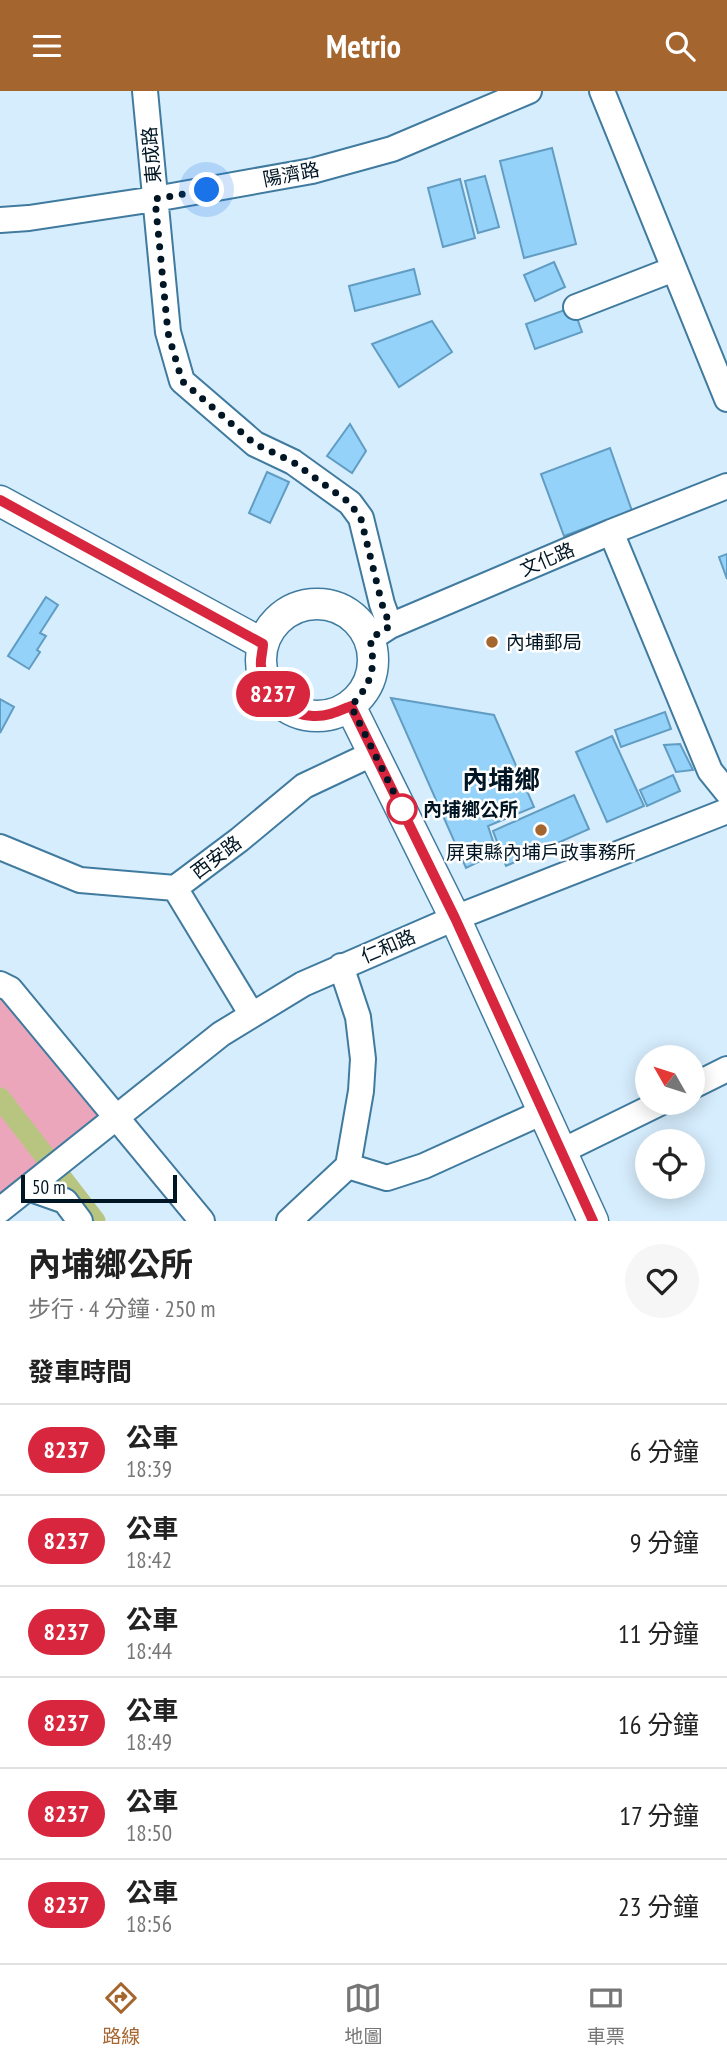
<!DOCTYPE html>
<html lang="zh-TW">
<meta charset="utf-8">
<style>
:root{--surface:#fff;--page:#f6f6f6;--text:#222;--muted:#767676;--line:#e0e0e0;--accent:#a5652f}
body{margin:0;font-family:"PT Sans Narrow","Noto Sans TC",sans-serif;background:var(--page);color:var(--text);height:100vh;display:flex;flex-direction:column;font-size:26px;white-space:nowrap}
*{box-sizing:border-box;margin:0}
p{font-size:23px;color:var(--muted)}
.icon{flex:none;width:38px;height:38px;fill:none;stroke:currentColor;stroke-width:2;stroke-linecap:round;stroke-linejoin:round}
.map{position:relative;height:1130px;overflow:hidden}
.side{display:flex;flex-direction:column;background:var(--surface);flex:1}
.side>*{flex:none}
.badge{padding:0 14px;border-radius:23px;font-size:24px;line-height:46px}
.needle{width:46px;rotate:309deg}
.controls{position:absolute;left:635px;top:954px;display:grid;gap:14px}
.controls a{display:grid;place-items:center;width:70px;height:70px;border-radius:50%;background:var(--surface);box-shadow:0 4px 18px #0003;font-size:35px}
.scale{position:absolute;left:21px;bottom:18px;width:156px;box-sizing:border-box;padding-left:7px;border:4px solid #001624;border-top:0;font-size:19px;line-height:24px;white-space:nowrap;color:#001624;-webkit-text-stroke:5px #fff;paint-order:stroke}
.you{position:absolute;width:35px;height:35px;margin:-18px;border:5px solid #fff;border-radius:50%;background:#1a73e8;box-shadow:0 0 0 10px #1a73e833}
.map>.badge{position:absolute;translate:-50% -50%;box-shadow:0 0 0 4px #fff}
h2{padding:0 28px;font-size:26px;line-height:63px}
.round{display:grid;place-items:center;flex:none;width:74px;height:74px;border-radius:37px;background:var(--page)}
.headline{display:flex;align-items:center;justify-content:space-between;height:119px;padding:0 28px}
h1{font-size:33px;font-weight:700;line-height:52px}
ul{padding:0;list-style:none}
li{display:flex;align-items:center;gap:21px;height:91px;padding:0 28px;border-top:2px solid var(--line)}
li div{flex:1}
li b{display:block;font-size:26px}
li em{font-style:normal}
li .badge{min-width:77px;font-weight:700;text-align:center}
header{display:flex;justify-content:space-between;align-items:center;height:91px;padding:0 28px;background:var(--accent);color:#fff;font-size:32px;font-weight:700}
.tabs{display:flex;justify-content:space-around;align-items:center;height:98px;border-top:2px solid var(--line);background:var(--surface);font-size:19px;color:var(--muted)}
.tabs a{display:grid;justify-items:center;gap:4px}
.tabs .on{color:var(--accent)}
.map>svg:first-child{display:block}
</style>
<header><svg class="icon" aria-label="menu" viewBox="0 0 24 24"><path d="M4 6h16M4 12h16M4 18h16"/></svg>Metrio<svg class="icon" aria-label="search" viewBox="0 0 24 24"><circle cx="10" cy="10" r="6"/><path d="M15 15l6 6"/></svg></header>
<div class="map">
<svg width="727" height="1130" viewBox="0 0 727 1130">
<rect width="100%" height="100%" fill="#d6edfd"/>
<!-- green -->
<path fill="#eba6bc" d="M0 893 117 1028 0 1119Z"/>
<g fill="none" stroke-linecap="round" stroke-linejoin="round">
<!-- canal -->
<path stroke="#b8c580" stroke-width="21" d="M0 1007 95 1130"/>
</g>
<!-- building -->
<path fill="#95d2f9" stroke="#619cc2" stroke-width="2" d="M552 57 576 153 524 167 500 70Z
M485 85 499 136 478 142 465 90Z
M460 88 475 147 443 156 428 97Z
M554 171 565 196 535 210 524 184Z
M414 178 420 203 355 220 349 195Z
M573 216 582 241 535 258 526 233Z
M432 230 452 261 399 296 372 253Z
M350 333 366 360 352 382 327 365Z
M610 357 632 420 564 445 541 383Z
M267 381 289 391 270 432 249 422Z
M727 463V488L719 466Z
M46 506 58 514 40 542 46 545 37 559 40 561 29 578 8 565Z
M391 607 494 624 534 716 488 735 497 762 466 777Z
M0 608 14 616 0 642Z
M665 621 671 638 621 656 615 639Z
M612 645 644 715 607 731 576 661Z
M680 653 693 679 676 681 664 654Z
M673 684 680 700 647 715 640 699Z
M574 704 589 738 506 775 493 740Z"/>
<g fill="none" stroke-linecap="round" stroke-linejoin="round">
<defs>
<path id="minor" d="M145 0 168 241 182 290 255 353 293 371 350 412 361 427 382 513 390 535
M602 0 727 308
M0 129 29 127 155 108 312 80 392 58 529 0
M576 216 674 178
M611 441 710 680 727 701
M370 548 390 535 611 441 727 395
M0 756 80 789 175 797 239 749 304 695 374 662
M175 797 252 924
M0 893 10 898 202 1130
M693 995 727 978
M560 1061 660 1012
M348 1075 387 1087 424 1075 543 1021
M28 1097 65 1110 80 1130
M0 1119 221 943 303 893 455 827 727 720
M289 1130 348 1075 361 1000 363 968 358 926 341 875"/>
<path id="major" d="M0 410 263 553
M261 569a56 56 0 1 1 112 0a56 56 0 1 1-112 0Z
M350 615 455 827 593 1130"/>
</defs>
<!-- minor casing -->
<use href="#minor" stroke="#407b9f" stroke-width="28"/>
<!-- major casing -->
<use href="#major" stroke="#407b9f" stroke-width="33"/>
<!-- minor -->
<use href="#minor" stroke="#fff" stroke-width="24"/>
<!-- major -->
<use href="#major" stroke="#fff" stroke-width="30"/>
</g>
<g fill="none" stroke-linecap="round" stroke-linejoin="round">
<defs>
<path id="line" d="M0 409 263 553C263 560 260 568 261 575 265 601 287 624 313 625 327 626 339 620 351 615L455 827 593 1130"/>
</defs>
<!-- line casing -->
<use href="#line" stroke="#fff" stroke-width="16"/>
<!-- line -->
<use href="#line" stroke="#d7263d" stroke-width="10"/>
<!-- walk -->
<path stroke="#001624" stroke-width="7" stroke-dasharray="0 12.6" d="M207 99 155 108 168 242 182 290 255 353 293 371 350 412 361 428 382 513 390 535 370 548C376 578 372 592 351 615L402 718"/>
</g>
<!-- markers -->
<g fill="#a5652f" stroke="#fff" stroke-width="2.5">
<circle cx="492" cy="551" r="7"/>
<circle cx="541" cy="739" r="7"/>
</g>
<circle fill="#fff" stroke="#d7263d" stroke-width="3.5" cx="402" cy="718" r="14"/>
<g text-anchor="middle" stroke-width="5" stroke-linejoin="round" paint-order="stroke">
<!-- street labels -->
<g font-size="19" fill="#001624" stroke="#fff">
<text transform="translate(151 64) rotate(-95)" y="7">東成路</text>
<text transform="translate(291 83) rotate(-11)" y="7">陽濟路</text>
<text transform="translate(547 468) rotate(-23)" y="7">文化路</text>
<text transform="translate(216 766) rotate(-37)" y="7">西安路</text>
<text transform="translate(388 855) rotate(-23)" y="7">仁和路</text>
</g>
<!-- poi labels -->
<g font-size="19" fill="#001624" stroke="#fff" text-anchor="start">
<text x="506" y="558">內埔郵局</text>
<text x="541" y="768" text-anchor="middle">屏東縣內埔戶政事務所</text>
</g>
<!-- stop labels -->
<g font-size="19" font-weight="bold" fill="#001624" stroke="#fff" text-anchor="start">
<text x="423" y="725">內埔鄉公所</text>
</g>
<!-- district labels -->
<g font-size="26" font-weight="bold" fill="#001624" stroke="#fff">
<text x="501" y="698">內埔鄉</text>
</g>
</g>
</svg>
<div class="controls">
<a><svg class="needle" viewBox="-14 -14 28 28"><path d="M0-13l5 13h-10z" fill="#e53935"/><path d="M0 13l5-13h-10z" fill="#767676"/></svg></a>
<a><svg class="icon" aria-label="locate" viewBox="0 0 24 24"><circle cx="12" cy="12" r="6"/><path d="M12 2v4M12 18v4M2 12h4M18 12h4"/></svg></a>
</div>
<div class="scale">50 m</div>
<div class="you" style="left:207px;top:99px"></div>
<b class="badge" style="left:273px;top:603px;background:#d7263d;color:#fff">8237</b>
</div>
<section class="side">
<div class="headline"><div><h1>內埔鄉公所</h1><p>步行 · 4 分鐘 · 250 m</p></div><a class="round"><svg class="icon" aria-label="heart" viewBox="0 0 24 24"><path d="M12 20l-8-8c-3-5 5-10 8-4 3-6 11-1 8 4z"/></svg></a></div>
<h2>發車時間</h2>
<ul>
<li><span class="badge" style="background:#d7263d;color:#fff">8237</span><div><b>公車</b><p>18:39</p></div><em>6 分鐘</em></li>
<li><span class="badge" style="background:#d7263d;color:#fff">8237</span><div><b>公車</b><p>18:42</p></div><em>9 分鐘</em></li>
<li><span class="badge" style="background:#d7263d;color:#fff">8237</span><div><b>公車</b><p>18:44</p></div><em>11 分鐘</em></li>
<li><span class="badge" style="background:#d7263d;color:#fff">8237</span><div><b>公車</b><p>18:49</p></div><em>16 分鐘</em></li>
<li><span class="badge" style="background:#d7263d;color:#fff">8237</span><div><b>公車</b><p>18:50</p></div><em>17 分鐘</em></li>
<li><span class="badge" style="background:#d7263d;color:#fff">8237</span><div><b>公車</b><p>18:56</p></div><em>23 分鐘</em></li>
</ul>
</section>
<nav class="tabs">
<a class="on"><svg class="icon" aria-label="directions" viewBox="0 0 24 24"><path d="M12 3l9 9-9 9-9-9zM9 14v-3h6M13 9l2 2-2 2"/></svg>路線</a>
<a><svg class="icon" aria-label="map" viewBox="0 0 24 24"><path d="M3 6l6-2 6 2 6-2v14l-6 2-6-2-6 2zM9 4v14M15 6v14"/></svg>地圖</a>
<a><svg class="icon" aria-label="tickets" viewBox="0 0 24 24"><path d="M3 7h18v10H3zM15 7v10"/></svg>車票</a>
</nav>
